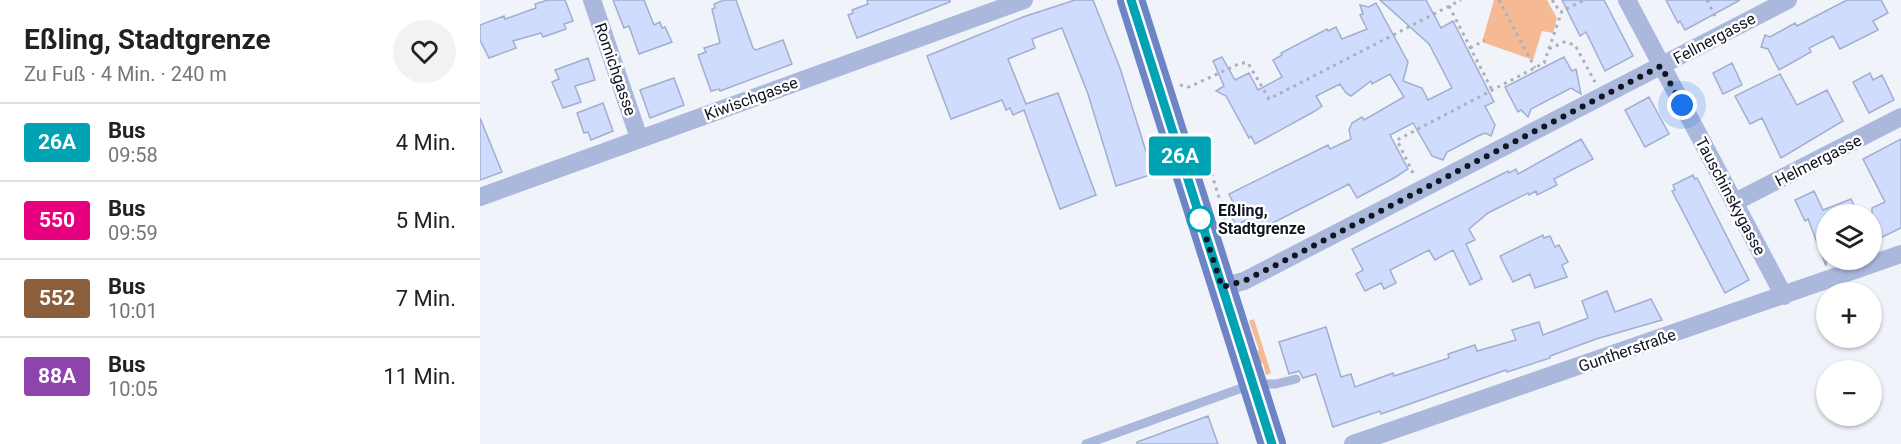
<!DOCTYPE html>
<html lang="de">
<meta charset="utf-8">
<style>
:root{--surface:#fff;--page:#f2f2f2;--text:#222;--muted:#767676;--line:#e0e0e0}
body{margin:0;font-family:Roboto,sans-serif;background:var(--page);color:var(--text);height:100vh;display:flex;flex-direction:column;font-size:22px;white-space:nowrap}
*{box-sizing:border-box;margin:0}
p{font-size:20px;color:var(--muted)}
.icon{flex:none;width:33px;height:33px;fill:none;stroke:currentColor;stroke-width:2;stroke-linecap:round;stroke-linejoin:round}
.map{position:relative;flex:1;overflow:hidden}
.details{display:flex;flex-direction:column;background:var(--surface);width:480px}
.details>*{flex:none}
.badge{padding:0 12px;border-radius:4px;font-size:21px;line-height:39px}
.tools{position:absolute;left:1336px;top:204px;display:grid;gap:12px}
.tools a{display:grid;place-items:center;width:66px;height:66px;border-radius:50%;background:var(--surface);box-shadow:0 2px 4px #0004;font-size:30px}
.you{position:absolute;width:30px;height:30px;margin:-15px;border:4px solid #fff;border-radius:50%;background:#1a73e8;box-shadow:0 0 0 9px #1a73e833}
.map>.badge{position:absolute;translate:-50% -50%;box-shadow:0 0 0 3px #fff}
.round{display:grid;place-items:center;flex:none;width:63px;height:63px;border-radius:32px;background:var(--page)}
.head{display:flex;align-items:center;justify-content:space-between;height:102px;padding:0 24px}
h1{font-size:28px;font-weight:700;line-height:45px}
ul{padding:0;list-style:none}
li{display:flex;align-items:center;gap:18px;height:78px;padding:0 24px;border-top:2px solid var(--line)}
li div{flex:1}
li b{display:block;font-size:22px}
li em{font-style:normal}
li .badge{min-width:66px;font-weight:700;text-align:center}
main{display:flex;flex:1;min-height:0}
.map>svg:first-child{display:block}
</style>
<main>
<section class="details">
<div class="head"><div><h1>Eßling, Stadtgrenze</h1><p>Zu Fuß · 4 Min. · 240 m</p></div><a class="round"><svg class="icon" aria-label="heart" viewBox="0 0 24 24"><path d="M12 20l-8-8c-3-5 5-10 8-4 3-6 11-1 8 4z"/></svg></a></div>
<ul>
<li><span class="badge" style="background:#00a3b4;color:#fff">26A</span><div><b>Bus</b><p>09:58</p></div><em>4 Min.</em></li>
<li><span class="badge" style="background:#e6007e;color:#fff">550</span><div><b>Bus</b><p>09:59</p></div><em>5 Min.</em></li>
<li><span class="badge" style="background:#8b5e3c;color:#fff">552</span><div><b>Bus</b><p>10:01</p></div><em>7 Min.</em></li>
<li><span class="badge" style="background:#8e44ad;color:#fff">88A</span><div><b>Bus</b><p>10:05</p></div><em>11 Min.</em></li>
</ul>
</section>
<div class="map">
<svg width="1421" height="444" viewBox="0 0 1421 444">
<rect width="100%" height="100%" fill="#f0f3fa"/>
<!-- green -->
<path fill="#f5ba94" d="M1014 0H1067L1077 18 1073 33 1062 31 1053 60 1002 42Z
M774 319 791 373 786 375 783 363 777 364 774 352 779 350 769 321Z"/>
<!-- building -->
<path fill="#cfdcfd" stroke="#a1aece" stroke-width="1.5" d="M68 0H85L93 21 84 24 86 29 63 37 61 33 33 41 36 48 9 58 0 40V25L24 16 25 19 56 8 55 4Z
M133 0H164L174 25 180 22 182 28 185 27 192 42 159 54 149 26 144 28Z
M244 0H256L273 48 276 50 303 40 312 64 240 91 239 89 231 91 218 55 226 52 224 48 240 43 232 9 235 8 234 4Z
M387 0H470V2L377 38 368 15 373 13 372 10 388 4Z
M595 0H613L640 68 673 174 636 186 608 94 582 28 552 39 555 48 528 59 546 104 578 93 616 195 580 209 544 110 533 115 530 108 526 110 522 100 471 119 447 56 543 17Z
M900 0H946L961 28 973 21 1014 102 1005 106 1015 125 1011 136 1005 133 998 136 967 152 963 160 952 156 933 123 910 135 928 169 914 178 877 198 869 184 773 233 766 220 756 226 749 211 756 208 749 194 848 145 850 149 871 139 869 130 872 123 882 117 884 120 924 97 910 74 892 84 891 81 871 96 866 93 860 84 836 96 842 106 835 111 775 144 771 136 769 138 746 96 736 91 744 86 733 61 742 57 755 80 769 73 778 90 802 77 793 60 802 55 801 53 847 29 848 31 856 27 862 39 887 29 880 15 883 14 880 5 889 7 896 3 928 62 923 81 942 88 948 100 972 88 949 44Z
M1082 0H1124L1153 56 1125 71 1106 32 1100 36Z
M1186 0H1260L1205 30 1200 21 1198 23Z
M1367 0H1401L1408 13 1393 21 1398 30 1360 49 1353 36 1329 48 1331 52 1299 70 1288 49 1281 47 1285 35 1290 37 1315 23 1317 26Z
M1084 57 1092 71 1096 69 1101 94 1091 88 1051 109 1048 117 1041 110 1038 112 1025 87Z
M108 58 115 80 95 86 101 102 83 108 72 82 79 79 75 70Z
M1252 63 1262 85 1243 94 1233 73Z
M1390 73 1393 80 1402 75 1414 100 1389 113 1373 82Z
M1300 74 1317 105 1347 90 1363 121 1301 158 1282 118 1270 124 1255 96Z
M194 78 204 105 170 118 160 90Z
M1169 97 1189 134 1165 147 1145 110Z
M123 103 133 131 111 140 108 132 104 133 97 113Z
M0 118 22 172 0 180Z
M1101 139 1113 159 1074 179 1077 185 1057 195 1056 191 1049 195 1048 193 1008 213 989 229 995 240 986 244 1002 279 990 285 973 250 955 260 949 250 910 270 916 283 904 289 901 283 885 291 876 274 883 270 872 249 1028 171 1029 173 1036 169 1038 174Z
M1421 139V228L1392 242V208L1405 202 1383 159Z
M1213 175 1215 179 1217 178 1269 280 1245 293 1192 191 1195 190 1193 185Z
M1334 191 1343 210 1371 199 1378 214H1347L1346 266 1328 219 1325 221 1315 200Z
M1063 235 1064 238 1070 236 1075 247 1079 245 1088 262 1082 265 1087 277 1055 288 1050 274 1033 282 1020 256Z
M1127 291 1135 312 1171 299 1182 320 1116 339 1070 356V358L1027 372 1026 370 901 414 900 411 853 427 836 374 823 378 819 371 809 374 799 342 846 327 861 377 871 374 875 387 913 373 914 376 969 358 968 354 995 345 997 351 1036 340 1032 330 1059 322 1063 335 1108 318 1102 301Z
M728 416 738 444H657V442Z"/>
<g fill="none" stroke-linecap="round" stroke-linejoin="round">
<!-- path -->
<path stroke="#adb0b9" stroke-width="3" stroke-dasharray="3 4.5" stroke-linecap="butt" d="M1019 0 1055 68
M1073 0V4L1082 11
M1227 0 1237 20
M969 6 1012 90
M990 48 1005 40
M1069 49 1084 42 1095 45 1115 82
M700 85 709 87 761 63H768L789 99 981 0
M727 159 751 236
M933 173 917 140 1064 63 1082 11 1104 0"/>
<!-- service -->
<path stroke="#aab8dc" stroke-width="9" d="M606 444 773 384H796L816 379"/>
<!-- minor -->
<path stroke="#aab8dc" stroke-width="18" d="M112 0 159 138
M1147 0 1304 296
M0 197 544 0
M1255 202 1421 117
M742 287 764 281 1308 0
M873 444 1421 254"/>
<!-- primary -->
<path stroke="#6d84c5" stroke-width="28" d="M651 0 792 444"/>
</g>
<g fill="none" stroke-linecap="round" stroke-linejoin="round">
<defs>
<path id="line" d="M651 0 792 444"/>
</defs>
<!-- line casing -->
<use href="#line" stroke="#fff" stroke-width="14"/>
<!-- line -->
<use href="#line" stroke="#00a3b4" stroke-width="9"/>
<!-- walk -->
<path stroke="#111521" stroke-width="6" stroke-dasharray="0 10.8" d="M720 219 742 287 764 281 804 261 1181 66 1202 105"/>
</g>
<!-- markers -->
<circle fill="#fff" stroke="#00a3b4" stroke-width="3" cx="720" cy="219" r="12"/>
<g text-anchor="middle" stroke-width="5" stroke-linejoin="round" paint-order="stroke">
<!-- street labels -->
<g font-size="16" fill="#111521" stroke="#fff">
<text transform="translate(1234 38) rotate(-28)" y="6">Fellnergasse</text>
<text transform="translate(136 69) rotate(71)" y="6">Romichgasse</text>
<text transform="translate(271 98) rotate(-20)" y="6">Kiwischgasse</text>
<text transform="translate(1338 160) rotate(-27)" y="6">Helmergasse</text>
<text transform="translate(1251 196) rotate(62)" y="6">Tauschinskygasse</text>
<text transform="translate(1147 350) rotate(-19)" y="6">Guntherstraße</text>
</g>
<!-- stop labels -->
<g font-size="16" font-weight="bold" fill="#111521" stroke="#fff" text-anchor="start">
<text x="738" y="216">Eßling,<tspan x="738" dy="18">Stadtgrenze</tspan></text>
</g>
</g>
</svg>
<div class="tools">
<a><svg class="icon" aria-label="layers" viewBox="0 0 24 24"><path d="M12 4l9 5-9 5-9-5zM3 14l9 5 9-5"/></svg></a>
<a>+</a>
<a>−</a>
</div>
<div class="you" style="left:1202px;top:105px"></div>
<b class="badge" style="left:700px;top:156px;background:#00a3b4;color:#fff">26A</b>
</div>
</main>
